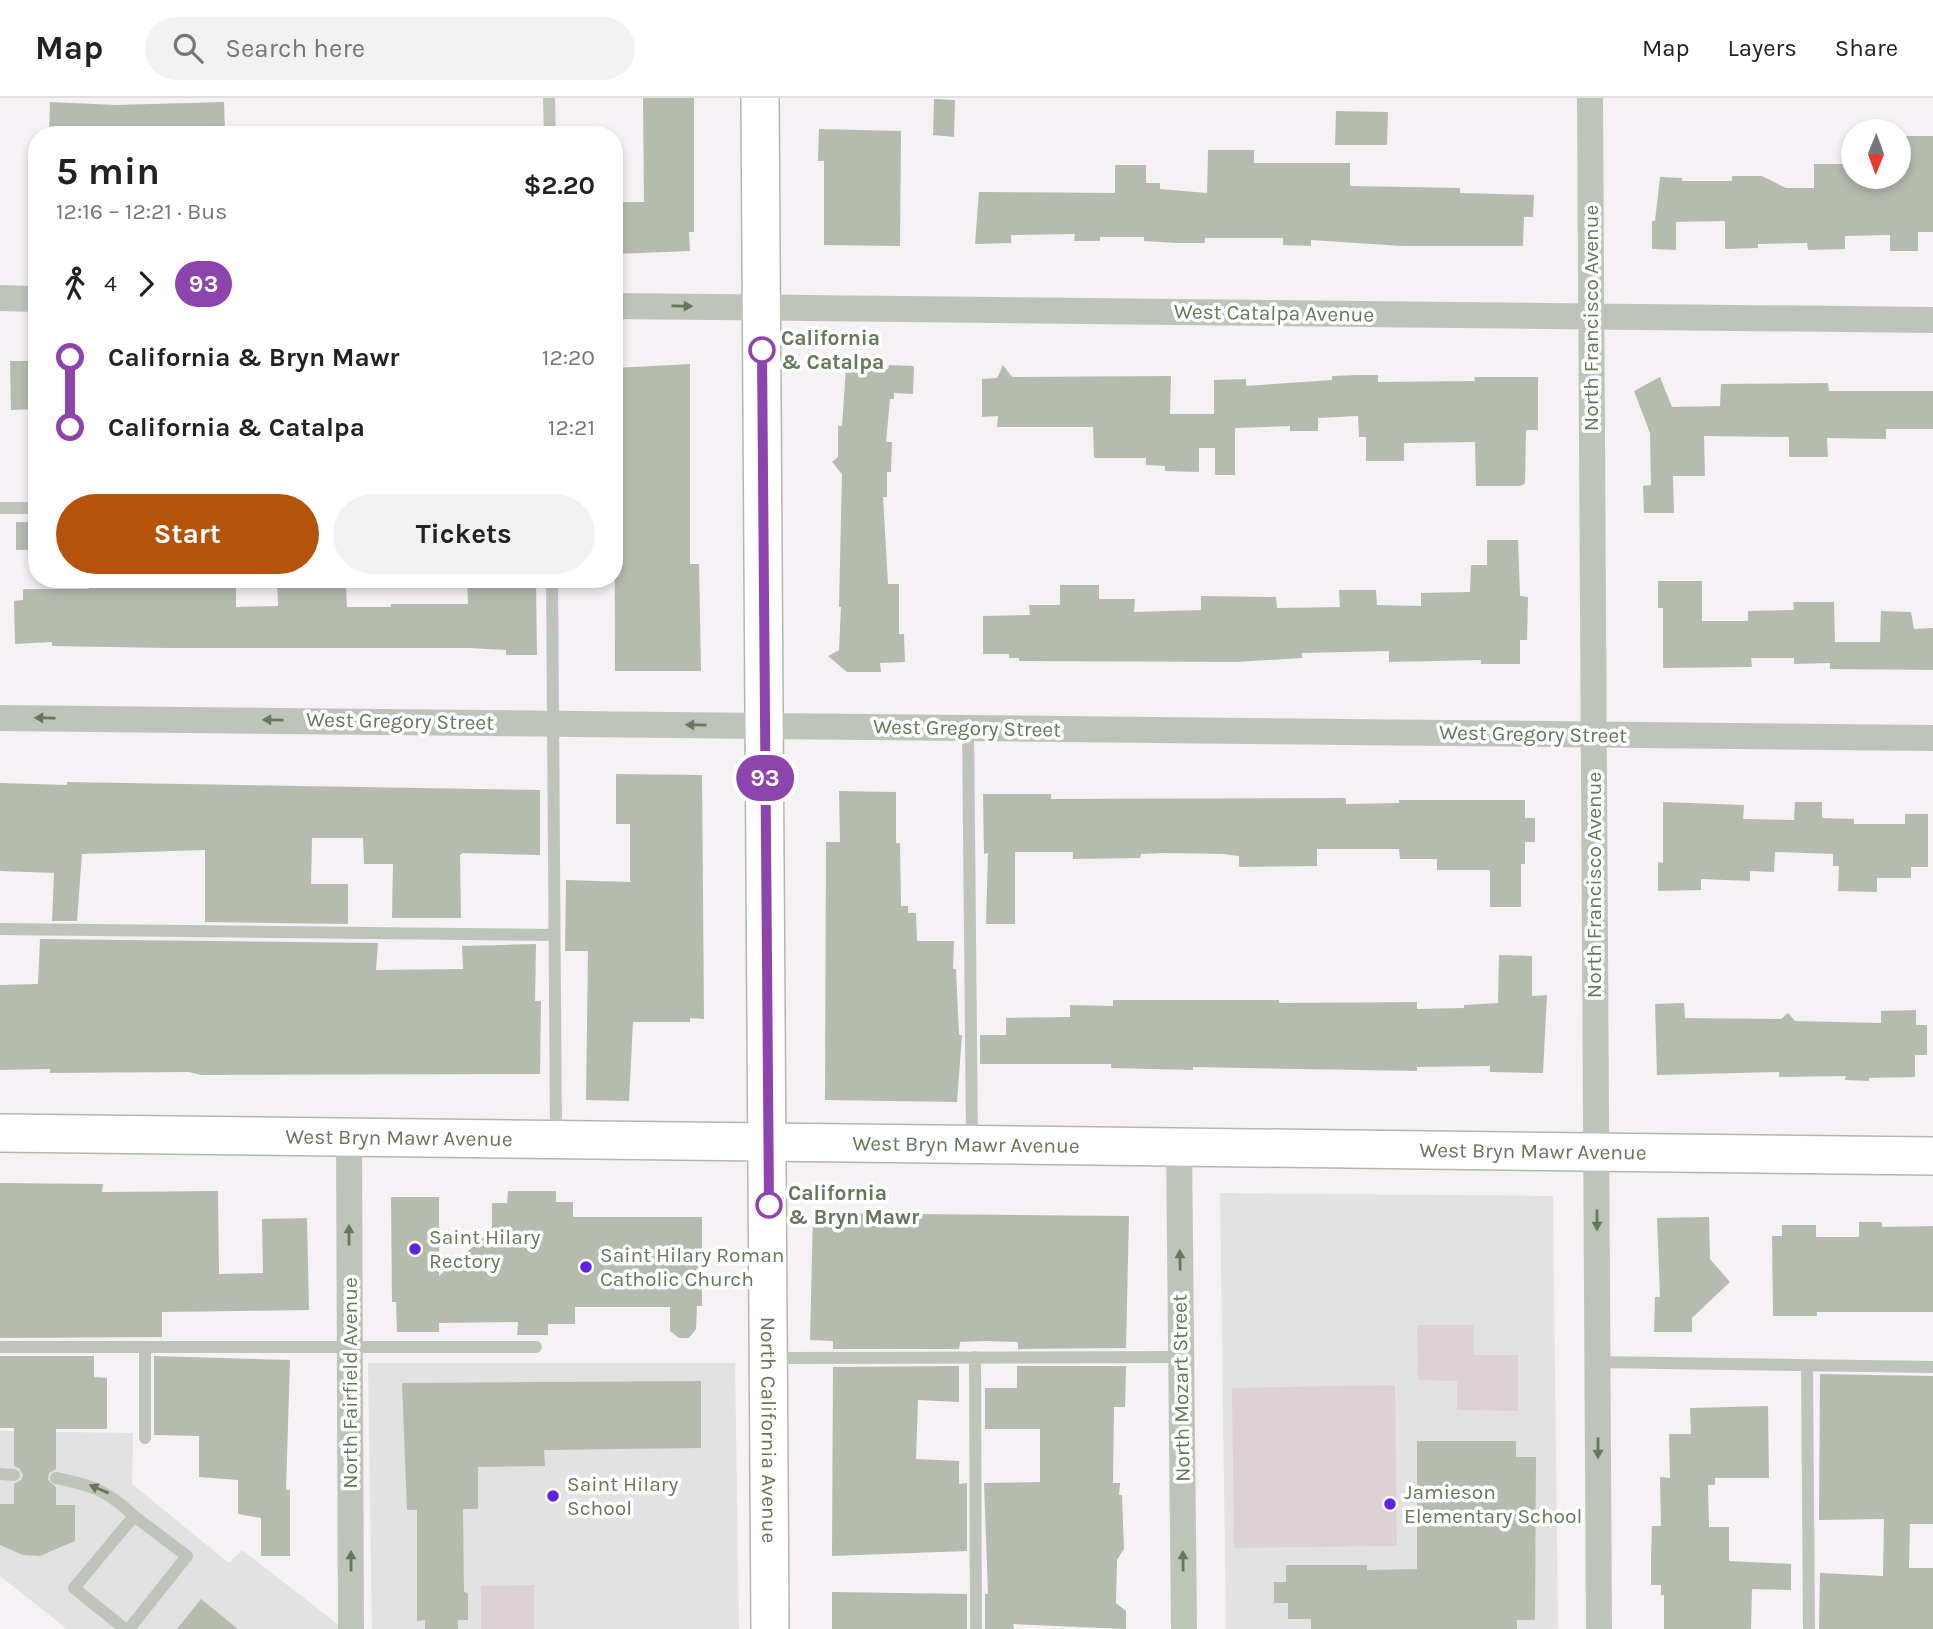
<!DOCTYPE html>
<meta charset="utf-8">
<style>
:root{--surface:#fff;--page:#f2f2f2;--text:#222;--muted:#767676;--line:#e0e0e0;--accent:#b45309}
body{margin:0;font-family:Karla,sans-serif;background:var(--page);color:var(--text);height:100vh;display:flex;flex-direction:column;font-size:26px;white-space:nowrap}
*{box-sizing:border-box;margin:0}
p{font-size:23px;color:var(--muted)}
.icon{flex:none;width:38px;height:38px;fill:none;stroke:currentColor;stroke-width:2;stroke-linecap:round;stroke-linejoin:round}
.map{position:relative;flex:1;overflow:hidden}
.details{position:absolute;left:28px;top:28px;width:595px;height:462px;display:flex;flex-direction:column;background:var(--surface);border-radius:28px;box-shadow:0 4px 10px #0003}
.details>*{flex:none}
.badge{padding:0 14px;border-radius:23px;font-size:24px;line-height:46px}
.needle{width:46px;rotate:181deg}
.buttons{position:absolute;left:1841px;top:21px;display:grid;gap:14px}
.buttons a{display:grid;place-items:center;width:70px;height:70px;border-radius:50%;background:var(--surface);box-shadow:0 4px 10px #0003;font-size:35px}
.map>.badge{position:absolute;translate:-50% -50%;box-shadow:0 0 0 4px #fff}
.legs{display:flex;align-items:center;gap:10px;height:77px;padding:0 28px;font-size:23px}
.legs p{margin-inline-start:auto}
.summary{display:flex;align-items:center;justify-content:space-between;height:119px;padding:0 28px}
h1{font-size:38px;font-weight:700;line-height:52px}
.action{display:flex;gap:14px;margin-top:auto;padding:14px 28px}
.action a{flex:1;height:80px;border-radius:42px;background:var(--accent);color:#fff;font-size:28px;font-weight:700;line-height:80px;text-align:center}
.action a+a{background:var(--page);color:var(--text)}
ul{padding:0 28px;list-style:none}
li{display:flex;align-items:center;gap:24px;height:70px;font-size:26px}
li i{display:grid;place-items:center;width:10px;height:100%;margin:0 9px;background:currentColor}
li i::after{content:'';width:18px;height:18px;margin:-9px;border:5px solid;border-radius:50%;background:var(--surface)}
li p{margin-inline-start:auto}
li:first-child i{background:linear-gradient(#0000 50%,currentColor 0)}
li:last-child i{background:linear-gradient(currentColor 50%,#0000 0)}
header{display:flex;align-items:center;gap:42px;box-sizing:border-box;height:98px;padding:0 35px;background:var(--surface);border-bottom:2px solid var(--line)}
header strong{font-size:33px}
nav{display:flex;gap:38px;margin-inline-start:auto;font-size:24px}
.search{width:490px;height:63px;background:var(--page);display:flex;align-items:center;gap:18px;box-sizing:border-box;padding:0 24px;border-radius:38px;color:var(--muted);font-size:26px}
.map>svg:first-child{display:block}
</style>
<header>
<strong>Map</strong>
<div class="search"><svg class="icon" aria-label="search" viewBox="0 0 24 24"><circle cx="10" cy="10" r="6"/><path d="M15 15l6 6"/></svg>Search here</div>
<nav><a>Map</a><a>Layers</a><a>Share</a></nav>
</header>
<div class="map">
<svg width="1933" height="1531" viewBox="0 0 1933 1531">
<rect width="100%" height="100%" fill="#f5f1f4"/>
<!-- built -->
<path fill="#e3e2e2" d="M1220 1095 1553 1098 1558 1531H1226Z
M368 1265H735L739 1531H372Z
M0 1333 133 1335 132 1386 229 1465 242 1452 344 1531H67L0 1478Z"/>
<!-- green -->
<path fill="#dcd2d5" d="M1417 1227H1474V1257H1518V1313L1457 1312V1283L1418 1282Z
M1395 1287 1397 1448 1234 1450 1232 1290Z
M534 1487V1531H481V1488Z"/>
<!-- building -->
<path fill="#b6bbb0" d="M643 0H694V134H689L690 153 614 156V104H644Z
M934 1 955 2 954 39 933 37Z
M50 4 116 7 224 4 225 33 49 35Z
M1336 13 1388 14 1387 47H1335Z
M819 31 901 33 900 148 824 147V63H818Z
M1899 38H1933V134H1918V153H1890V137L1845 138V151L1808 152 1807 145 1758 146V150L1725 151V123L1676 124V152L1652 151V123H1655L1660 79 1682 80V83H1732V78H1762L1786 90H1814V66H1853V79H1899Z
M1208 52H1254V65H1350V88L1460 90V95L1534 97 1533 119H1524L1523 148H1402L1311 142V148L1283 147V140H1205V145H1177L1144 143V139H1100V143H1074L1075 136 1011 137V145L975 146 979 94 1115 95V67H1146V85H1160V91L1207 95Z
M10 263H37V311L11 312Z
M690 266V466H699L701 573H615L614 270Z
M889 267 914 268 913 296 894 295V301H890L886 344H892L891 374H887V399H883L888 486H899V536H904L905 564 880 565 881 574H847L828 558 839 552 841 509H839L842 376 832 364 838 359V328H842L846 269 888 271Z
M1003 267 1012 279 1171 278 1170 316H1214V282L1246 281V288L1332 282V278L1357 277H1378V284L1475 283 1474 279H1538V332H1526L1525 386 1520 388H1476L1475 344 1404 345V363H1366V339H1359L1358 318 1318 320V333H1290V328L1235 330V377H1215V350H1199V374L1165 373V368L1146 367V360H1094L1093 329H997L998 318 982 319V281L997 280Z
M1660 279 1672 309 1720 308 1721 286 1828 285 1829 293H1933V331H1886V341L1827 340 1828 359H1789V339L1704 338 1705 378H1673L1674 415H1644L1643 388 1651 387 1650 335 1634 293Z
M16 424H37V452H16Z
M1487 442H1518L1520 498 1528 499 1527 542H1520V566H1481V562L1389 564V553L1302 555V560L1236 564 1019 563V560H1009V556H983V518L1030 517 1029 507H1060V487H1099V501H1135L1134 514 1201 512V498L1276 499 1277 510 1340 509 1339 492H1376L1377 507 1421 508V495L1470 494 1471 467H1487Z
M277 481H311V490L346 488 347 509H391V506H468L467 481H536L537 557H506V552L468 550H169L52 548V544L15 546 14 503 23 502V491H89V483H110V490L176 489V486H194L236 487V509L278 508Z
M1658 483H1702V523H1748V513L1794 512 1793 504H1834L1835 544H1880L1881 513 1911 514 1914 531 1933 530V572L1830 571V565L1794 566V560H1751L1752 569 1663 570V510H1658Z
M616 676 702 677 704 921 690 920V924H633L629 1003 586 1002 588 853H565L566 782 630 784V726H616Z
M67 684 540 692V757L463 755 460 757 461 820H392L393 766H364L363 740H312L311 786H348V826L205 824V752L82 756 77 823H52L54 775 0 773V685L67 687Z
M839 693 896 694V745H900L901 808H908V815H916L917 843H954L953 871H956L959 937H962L957 1004 825 1002 826 744H840Z
M983 696H1051V701L1346 700V706L1399 705V702H1525V720H1535V744H1525V766H1521V809H1490V772H1437V761H1400L1399 751H1317V768L1239 769V758L1224 756 1164 755 1141 756 1140 760 1073 761V754H1015V826H986L988 755 984 756Z
M1663 704 1744 707 1743 721 1794 722 1795 704H1822V720L1854 721V726H1905V716H1928V769H1911V780H1877V794L1838 793 1839 768H1833V756L1775 754 1774 774 1750 773V783L1701 781V792L1658 793V764L1663 765Z
M40 841 378 845 376 872 463 871 462 848 536 846 535 903H541L540 976 201 977 189 974 50 975V971L0 972V887L38 886Z
M1499 857 1532 858V898L1547 897 1543 975 1490 974V968L1417 969V973L1193 969V972L1111 970V966H980V937H1006V920L1070 919V907L1113 908V902H1279V905L1417 904V911L1464 910V907L1498 905Z
M1684 905 1685 920 1781 921 1788 915 1795 923 1881 925V913L1916 912V927H1927V957H1915V979L1869 980V983L1845 982 1846 978 1779 979V974L1657 977 1655 906Z
M0 1085 103 1086 102 1094 218 1093 219 1176 263 1175 262 1121 307 1120 309 1212 162 1214V1239L0 1240Z
M508 1093H556V1104H573V1119H702V1208H697L696 1231 689 1240H679L670 1233V1209H575V1226H548V1237H517L518 1224 439 1225V1234H397L396 1204H392L391 1099H439V1178L492 1132V1105H507Z
M813 1115 1129 1118 1126 1250 1018 1251V1244L985 1243 960 1244 959 1251H833V1243L810 1242Z
M1709 1119 1710 1161 1730 1184 1692 1220V1234H1654L1655 1199H1660L1657 1120Z
M1859 1124H1882V1129L1933 1128V1214H1817V1218H1773L1772 1138H1782V1127H1816V1139H1859Z
M0 1258H94V1279L107 1280V1331H56V1371L49 1375 48 1382 56 1389V1407H75V1443L40 1458 23 1457 0 1447V1406H14V1386L21 1382 23 1377 19 1370 14 1368V1330H0Z
M154 1258 290 1262 286 1392H290V1458H261V1420L238 1416V1382L199 1379V1338L154 1337Z
M959 1268V1304L918 1302 916 1361 959 1363V1386L967 1385V1453L832 1458 833 1269Z
M1017 1268H1126L1125 1309H1114L1113 1385H1120L1119 1397H1122L1124 1451 1117 1462 1116 1505 1126 1513V1531L1013 1526 1014 1531H985V1496H988L984 1385 1040 1384V1331H985V1290H1017Z
M1820 1276 1933 1278V1426H1910L1909 1470H1933V1531H1819L1820 1475 1883 1478 1884 1421 1819 1422Z
M701 1283V1350L544 1352 545 1368 478 1369V1411H463L464 1494 468 1495V1522H458V1531H425V1522L417 1523V1412H407L402 1285Z
M1768 1308 1769 1380H1715V1387H1708L1709 1429H1729V1463L1791 1466V1492L1752 1491 1751 1531H1664V1497H1661V1487H1651V1460L1652 1428H1661L1660 1379 1670 1380 1669 1336H1691L1690 1310Z
M1417 1343H1516V1359H1536L1535 1522H1517V1531H1311V1521H1288V1505H1274V1484H1286V1467H1367V1472L1417 1471Z
M832 1494 967 1496V1531H832Z
M201 1501 238 1531H177Z"/>
<g fill="none" stroke-linecap="round" stroke-linejoin="round">
<defs>
<g id="secondary">
<path id="s1" d="M760 0 770 1531"/>
<path id="s2" d="M0 1035 1933 1058"/>
</g>
</defs>
<!-- secondary casing -->
<use href="#secondary" stroke="#b2b8ad" stroke-width="40"/>
<!-- lane -->
<path stroke="#bfc4bb" stroke-width="12" d="M549 0 550 37
M0 410H37
M552 481 556 1037
M968 630 972 1042
M0 831 554 837
M0 1249H536
M145 1250V1340
M975 1259 976 1531
M770 1260 1181 1259
M1597 1264 1933 1269
M1807 1267 1809 1531
M0 1376 14 1377
M56 1380C91 1387 107 1392 134 1418
M125 1531 74 1490 134 1418 187 1458 129 1531"/>
<!-- street -->
<path stroke="#bfc4bb" stroke-width="26" d="M1590 0 1599 1531
M0 200 37 201
M614 208 1933 222
M0 620 1933 640
M349 1039 351 1531
M1179 1048 1184 1531"/>
<!-- secondary -->
<use href="#secondary" stroke="#fff" stroke-width="37"/>
</g>
<!-- one-way arrows -->
<defs><path id="oneway-solid" d="M-6-.8H1V-3.2L6.5 0L1 3.2V.8H-6Z" transform="scale(1.75)"/></defs>
<g fill="#67775b">
<use href="#oneway-solid" transform="translate(682 208) rotate(1)"/>
<use href="#oneway-solid" transform="translate(45 620) rotate(-179)"/>
<use href="#oneway-solid" transform="translate(273 622) rotate(-179)"/>
<use href="#oneway-solid" transform="translate(696 627) rotate(-179)"/>
<use href="#oneway-solid" transform="translate(1597 1122) rotate(90)"/>
<use href="#oneway-solid" transform="translate(349 1137) rotate(-90)"/>
<use href="#oneway-solid" transform="translate(1180 1162) rotate(-91)"/>
<use href="#oneway-solid" transform="translate(1598 1350) rotate(90)"/>
<use href="#oneway-solid" transform="translate(99 1391) rotate(-157)"/>
<use href="#oneway-solid" transform="translate(351 1463) rotate(-90)"/>
<use href="#oneway-solid" transform="translate(1183 1463) rotate(-91)"/>
</g>
<g fill="none" stroke-linecap="round" stroke-linejoin="round">
<defs>
<path id="line-1" d="M762 252 769 1107"/>
</defs>
<!-- line-1 casing -->
<use href="#line-1" stroke="#fff" stroke-width="16"/>
<!-- line-1 -->
<use href="#line-1" stroke="#8e44ad" stroke-width="10"/>
</g>
<!-- markers -->
<g fill="#fff" stroke="#8e44ad" stroke-width="3.5">
<circle cx="762" cy="252" r="12"/>
<circle cx="769" cy="1107" r="12"/>
</g>
<g fill="#6121e5" stroke="#fff" stroke-width="2.5">
<circle cx="415" cy="1151" r="7"/>
<circle cx="586" cy="1169" r="7"/>
<circle cx="553" cy="1398" r="7"/>
<circle cx="1390" cy="1406" r="7"/>
</g>
<g text-anchor="middle" stroke-width="7" stroke-linejoin="round" paint-order="stroke">
<!-- street labels -->
<g font-size="21" fill="#67775b" stroke="#fff">
<text transform="translate(1274 215) rotate(1)" y="7">West Catalpa Avenue</text>
<text transform="translate(1591 220) rotate(-90)" y="7">North Francisco Avenue</text>
<text transform="translate(400 623) rotate(1)" y="7">West Gregory Street</text>
<text transform="translate(967 630) rotate(1)" y="7">West Gregory Street</text>
<text transform="translate(1533 636) rotate(1)" y="7">West Gregory Street</text>
<text transform="translate(1594 787) rotate(-90)" y="7">North Francisco Avenue</text>
<text dy="7" stroke="none"><textPath href="#s2" startOffset="399">West Bryn Mawr Avenue</textPath></text>
<text dy="7" stroke="none"><textPath href="#s2" startOffset="966">West Bryn Mawr Avenue</textPath></text>
<text dy="7" stroke="none"><textPath href="#s2" startOffset="1533">West Bryn Mawr Avenue</textPath></text>
<text transform="translate(350 1285) rotate(-90)" y="7">North Fairfield Avenue</text>
<text transform="translate(1181 1290) rotate(-91)" y="7">North Mozart Street</text>
<text dy="7" stroke="none"><textPath href="#s1" startOffset="1332">North California Avenue</textPath></text>
</g>
<!-- stop labels -->
<g font-size="21" font-weight="bold" fill="#67775b" stroke="#fff" text-anchor="start">
<text x="781" y="247">California<tspan x="781" dy="24">&amp; Catalpa</tspan></text>
<text x="788" y="1102">California<tspan x="788" dy="24">&amp; Bryn Mawr</tspan></text>
</g>
<!-- poi labels -->
<g font-size="21" fill="#67775b" stroke="#fff" text-anchor="start">
<text x="429" y="1146">Saint Hilary<tspan x="429" dy="24">Rectory</tspan></text>
<text x="600" y="1164">Saint Hilary Roman<tspan x="600" dy="24">Catholic Church</tspan></text>
<text x="567" y="1393">Saint Hilary<tspan x="567" dy="24">School</tspan></text>
<text x="1404" y="1401">Jamieson<tspan x="1404" dy="24">Elementary School</tspan></text>
</g>
</g>
</svg>
<div class="buttons">
<a><svg class="needle" viewBox="-14 -14 28 28"><path d="M0-13l5 13h-10z" fill="#e53935"/><path d="M0 13l5-13h-10z" fill="#767676"/></svg></a>
</div>
<b class="badge" style="left:765px;top:680px;background:#8e44ad;color:#fff">93</b>
<section class="details">
<div class="summary"><div><h1>5 min</h1><p>12:16 – 12:21 · Bus</p></div><b>$2.20</b></div>
<div class="legs"><svg class="icon" aria-label="walk" viewBox="0 0 24 24"><circle cx="13" cy="4" r="2"/><path d="M13 8l-2 6 4 7M11 14l-3 7M7 12l3-4h3l4 4"/></svg>4<svg class="icon" aria-label="forward" viewBox="0 0 24 24"><path d="M9 5l7 7-7 7"/></svg><b class="badge" style="background:#8e44ad;color:#fff">93</b></div>
<ul>
<li><i style="color:#8e44ad"></i><b>California &amp; Bryn Mawr</b><p>12:20</p></li>
<li><i style="color:#8e44ad"></i><b>California &amp; Catalpa</b><p>12:21</p></li>
</ul>
<div class="action"><a>Start</a><a>Tickets</a></div>
</section>
</div>
